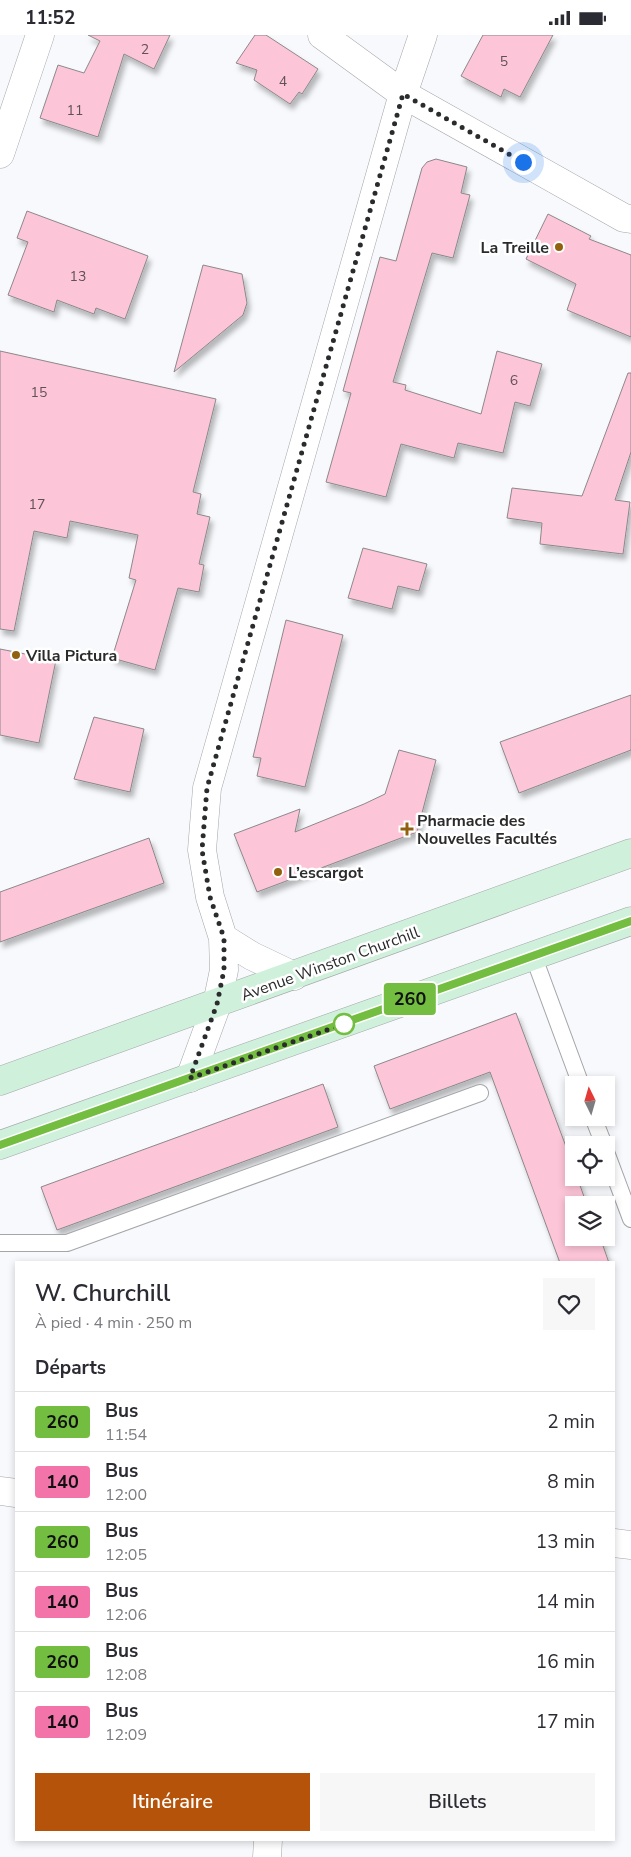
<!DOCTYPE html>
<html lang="fr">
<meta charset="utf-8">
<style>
:root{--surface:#fff;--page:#f7f7f7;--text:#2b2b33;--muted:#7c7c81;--line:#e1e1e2;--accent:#b45309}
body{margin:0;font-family:"Nunito Sans",sans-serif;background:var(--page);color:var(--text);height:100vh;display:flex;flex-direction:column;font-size:19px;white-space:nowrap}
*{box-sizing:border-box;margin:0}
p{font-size:16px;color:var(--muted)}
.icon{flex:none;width:28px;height:28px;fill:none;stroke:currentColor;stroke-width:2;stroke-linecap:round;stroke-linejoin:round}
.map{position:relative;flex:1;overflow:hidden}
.sheet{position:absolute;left:15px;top:1226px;width:600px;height:580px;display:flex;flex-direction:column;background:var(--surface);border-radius:0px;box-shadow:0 2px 8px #0003}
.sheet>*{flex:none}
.badge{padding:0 10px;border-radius:4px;font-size:18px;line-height:32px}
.needle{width:32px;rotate:355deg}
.fabs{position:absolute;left:565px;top:1041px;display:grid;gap:10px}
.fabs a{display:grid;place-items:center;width:50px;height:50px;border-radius:0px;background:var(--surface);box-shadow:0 2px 8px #0003;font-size:25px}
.you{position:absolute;width:25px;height:25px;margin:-12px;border:4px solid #fff;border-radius:50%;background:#1a73e8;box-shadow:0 0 0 8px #1a73e833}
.map>.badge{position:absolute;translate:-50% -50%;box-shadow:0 0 0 2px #fff}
h2{padding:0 20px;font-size:19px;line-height:45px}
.round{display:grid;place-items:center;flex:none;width:52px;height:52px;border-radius:0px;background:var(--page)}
.overview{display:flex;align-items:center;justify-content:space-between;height:85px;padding:0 20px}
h1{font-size:24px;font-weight:600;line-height:38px}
.cta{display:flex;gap:10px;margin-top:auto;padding:10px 20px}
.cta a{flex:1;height:58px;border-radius:0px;background:var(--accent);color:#fff;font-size:20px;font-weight:600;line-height:58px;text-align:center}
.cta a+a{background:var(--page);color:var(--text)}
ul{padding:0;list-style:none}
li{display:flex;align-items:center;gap:15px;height:60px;padding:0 20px;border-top:1px solid var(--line)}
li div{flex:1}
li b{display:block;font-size:19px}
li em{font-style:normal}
li .badge{min-width:55px;font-weight:700;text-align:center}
.status{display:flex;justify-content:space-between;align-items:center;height:35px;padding:0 25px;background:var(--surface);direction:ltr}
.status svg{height:14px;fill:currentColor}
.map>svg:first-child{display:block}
</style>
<div class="status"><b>11:52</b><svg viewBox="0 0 49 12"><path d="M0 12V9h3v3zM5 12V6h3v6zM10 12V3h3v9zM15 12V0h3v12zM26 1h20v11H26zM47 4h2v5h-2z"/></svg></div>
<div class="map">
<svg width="631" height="1822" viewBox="0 0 631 1822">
<defs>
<filter id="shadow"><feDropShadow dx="3" dy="5.5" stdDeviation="2.5" flood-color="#0004"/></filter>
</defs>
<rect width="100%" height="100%" fill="#f7f9fc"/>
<!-- building -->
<path fill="#fdc5d8" stroke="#8c888a" filter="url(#shadow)" d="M88 0H170L154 34 124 19 98 102 40 83 58 30 84 38 100 6Z
M255 0H266L318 34 302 59 299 57 290 69 254 45 257 35 236 28Z
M483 0H553L520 62 504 54 501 62 461 41Z
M436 124 467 132 461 158 470 160 453 223 432 218 393 347 406 350 405 355 481 379 497 316 542 329 530 371 515 367 503 418 458 408 454 423 401 409 386 462 326 447 351 358 343 356 380 222 396 226 422 133 427 127Z
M27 176 148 221 125 284 96 273 94 279 57 265 54 277 8 260 28 207 17 203Z
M548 179 591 201 589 204 631 220V302L567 275 576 249 526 224Z
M203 230 242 239 247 268 243 280 174 337Z
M0 316 216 364 193 457 201 459 197 479 210 482 199 529 204 530 199 557 178 553 155 635 112 623 136 545 129 543 138 500 70 486 67 503 34 496 14 596 0 594Z
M628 338H631V417L615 465 630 467 623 519 540 509 542 488 507 483 512 453 582 461Z
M363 513 427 529 419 556 398 551 392 574 348 563Z
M286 585 343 600 305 752 257 741 261 723 253 722Z
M0 614 56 625 39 708 0 700Z
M631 660V715L519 758 500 707Z
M94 682 144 694 130 757 74 744Z
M399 715 436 725 417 797 257 857 234 799 300 774 295 797 364 769 385 759Z
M149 803 164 848 0 907V857Z
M516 978 574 1133V1142H577L587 1170H574V1202H600L609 1228H560L490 1037 390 1074 374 1031Z
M323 1049 338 1092 57 1195 41 1152Z"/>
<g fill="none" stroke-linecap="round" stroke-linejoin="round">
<defs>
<path id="lane" d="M533 920 581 1050
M593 1082 604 1110
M606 1117 631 1184
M0 1208H67L480 1058"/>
<path id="street" d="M322 0 403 59 624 183 631 184
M0 119 40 0
M223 903 252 921 294 941
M190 1043 217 969 224 935 223 903 210 862 202 815 207 753 403 59 423 0
M0 1456 16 1458
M614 1508 631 1510
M267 1822 268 1805"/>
<path id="secondary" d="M0 1046 631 818
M0 1110 631 886"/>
</defs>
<!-- lane casing -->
<use href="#lane" stroke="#a4a6a9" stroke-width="18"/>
<!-- street casing -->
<use href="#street" stroke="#a4a6a9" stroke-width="29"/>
<!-- secondary casing -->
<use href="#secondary" stroke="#a4a6a9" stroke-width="29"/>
<!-- lane -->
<use href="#lane" stroke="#fff" stroke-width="16"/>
<!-- street -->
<use href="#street" stroke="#fff" stroke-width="28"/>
<!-- secondary -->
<use href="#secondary" stroke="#cff0da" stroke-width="28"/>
</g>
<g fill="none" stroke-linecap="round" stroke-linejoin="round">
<defs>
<path id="line" d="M0 1110 631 886"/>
</defs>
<!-- line casing -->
<use href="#line" stroke="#fff" stroke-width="11"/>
<!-- line -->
<use href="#line" stroke="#73bd41" stroke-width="8"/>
<!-- walk -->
<path stroke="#2a2b2c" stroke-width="5" stroke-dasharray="0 9" d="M344 989 190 1043 217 969 224 935V903L210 862 202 815 207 753 403 59 523 127"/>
</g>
<!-- markers -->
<g fill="#926110" stroke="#fff" stroke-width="2">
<circle cx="559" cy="212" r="5"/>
<circle cx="16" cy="620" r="5"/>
<path d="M404.5 786.5h5v5h5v5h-5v5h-5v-5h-5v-5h5z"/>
<circle cx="278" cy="837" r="5"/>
</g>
<circle fill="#fff" stroke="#73bd41" stroke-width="2.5" cx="344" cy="989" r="10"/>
<g text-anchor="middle" stroke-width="5" stroke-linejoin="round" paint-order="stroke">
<!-- number labels -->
<g font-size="14" fill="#5f5257">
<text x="145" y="19">2</text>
<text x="504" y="31">5</text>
<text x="283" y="51">4</text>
<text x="75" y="80">11</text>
<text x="78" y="246">13</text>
<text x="514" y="350">6</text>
<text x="39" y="362">15</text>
<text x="37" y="474">17</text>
</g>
<!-- poi labels -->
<g font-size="16" font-weight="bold" fill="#2a2b2c" stroke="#fff" text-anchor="start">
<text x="549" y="218" text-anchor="end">La Treille</text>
<text x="26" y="626">Villa Pictura</text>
<text x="417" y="791">Pharmacie des<tspan x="417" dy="18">Nouvelles Facultés</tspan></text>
<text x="288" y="843">L’escargot</text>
</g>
<!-- street labels -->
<g font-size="16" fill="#2a2b2c" stroke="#fff">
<text transform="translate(330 928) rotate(-20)" y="6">Avenue Winston Churchill</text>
</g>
</g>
</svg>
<div class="fabs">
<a><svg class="needle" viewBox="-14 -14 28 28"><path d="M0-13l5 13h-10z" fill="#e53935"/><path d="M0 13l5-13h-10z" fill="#7c7c81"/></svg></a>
<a><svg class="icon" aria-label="locate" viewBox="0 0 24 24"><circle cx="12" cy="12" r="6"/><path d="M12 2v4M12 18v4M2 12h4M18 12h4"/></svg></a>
<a><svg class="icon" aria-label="layers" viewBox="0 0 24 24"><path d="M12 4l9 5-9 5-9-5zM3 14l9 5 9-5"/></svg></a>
</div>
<div class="you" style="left:523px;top:127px"></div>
<b class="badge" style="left:410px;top:964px;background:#73bd41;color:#111">260</b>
<section class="sheet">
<div class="overview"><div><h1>W. Churchill</h1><p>À pied · 4 min · 250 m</p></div><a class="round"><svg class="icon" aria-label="heart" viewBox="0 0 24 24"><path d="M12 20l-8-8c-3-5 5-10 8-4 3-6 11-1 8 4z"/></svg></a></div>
<h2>Départs</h2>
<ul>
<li><span class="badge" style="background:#73bd41;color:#111">260</span><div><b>Bus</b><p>11:54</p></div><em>2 min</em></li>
<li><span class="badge" style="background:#f274a9;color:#111">140</span><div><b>Bus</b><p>12:00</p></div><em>8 min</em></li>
<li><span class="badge" style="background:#73bd41;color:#111">260</span><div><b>Bus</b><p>12:05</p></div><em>13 min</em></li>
<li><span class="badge" style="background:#f274a9;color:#111">140</span><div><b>Bus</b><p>12:06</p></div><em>14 min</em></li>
<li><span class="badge" style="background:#73bd41;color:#111">260</span><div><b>Bus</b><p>12:08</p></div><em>16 min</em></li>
<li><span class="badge" style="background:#f274a9;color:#111">140</span><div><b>Bus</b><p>12:09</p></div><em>17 min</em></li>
</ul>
<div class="cta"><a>Itinéraire</a><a>Billets</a></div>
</section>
</div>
